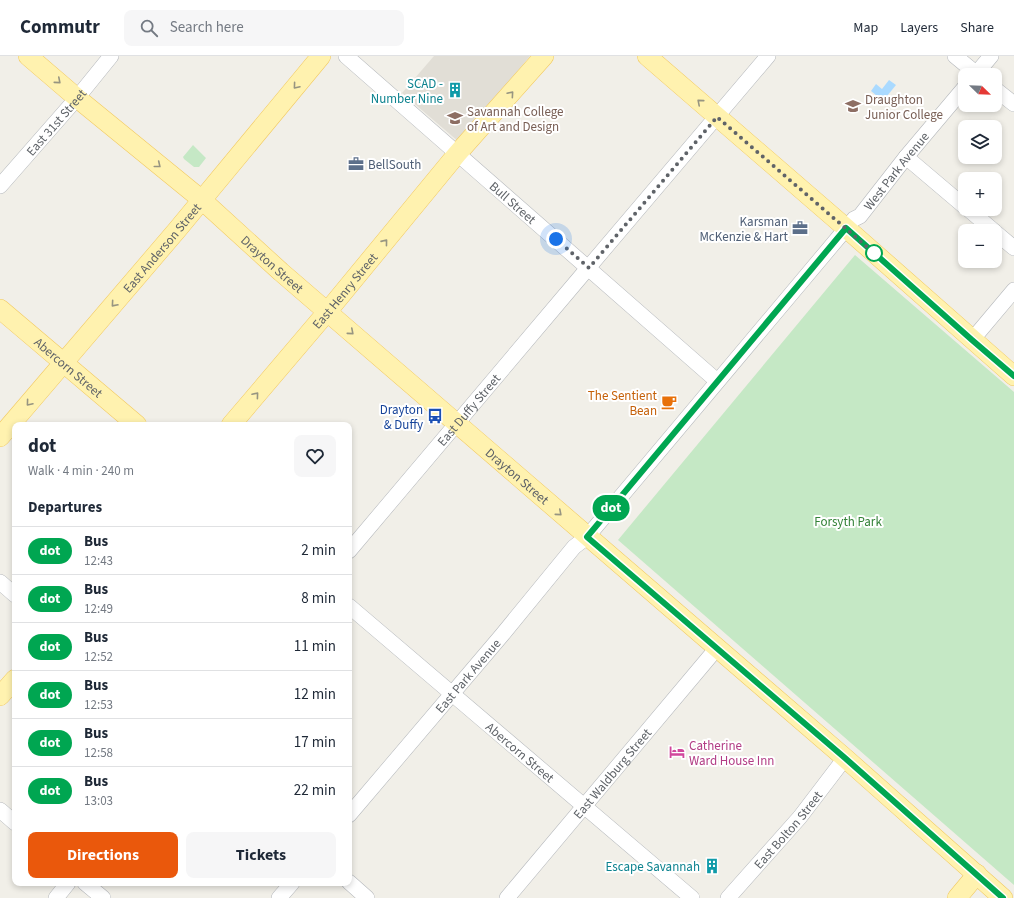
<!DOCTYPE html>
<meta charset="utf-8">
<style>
:root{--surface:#fff;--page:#f6f6f7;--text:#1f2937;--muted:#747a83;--line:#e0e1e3;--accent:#ea580c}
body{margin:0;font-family:"Source Sans 3",sans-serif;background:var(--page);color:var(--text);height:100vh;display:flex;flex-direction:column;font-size:15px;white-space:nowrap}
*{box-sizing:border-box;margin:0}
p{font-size:13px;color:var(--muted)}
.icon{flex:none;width:22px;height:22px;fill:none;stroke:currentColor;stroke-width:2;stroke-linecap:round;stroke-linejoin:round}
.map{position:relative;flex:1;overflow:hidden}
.sheet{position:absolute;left:12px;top:366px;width:340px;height:464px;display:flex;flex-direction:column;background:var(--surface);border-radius:8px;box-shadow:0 2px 6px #0003}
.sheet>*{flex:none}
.badge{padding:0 8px;border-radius:13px;font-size:14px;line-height:26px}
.needle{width:26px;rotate:113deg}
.buttons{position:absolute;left:958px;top:12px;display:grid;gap:8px}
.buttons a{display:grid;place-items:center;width:44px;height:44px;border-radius:8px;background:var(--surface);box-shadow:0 2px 6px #0003;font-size:20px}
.you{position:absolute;width:20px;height:20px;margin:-10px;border:3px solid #fff;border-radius:50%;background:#1a73e8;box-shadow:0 0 0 6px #1a73e833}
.map>.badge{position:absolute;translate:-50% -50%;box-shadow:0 0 0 2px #fff}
h2{padding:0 16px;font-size:15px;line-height:36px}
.round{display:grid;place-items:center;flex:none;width:42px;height:42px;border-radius:8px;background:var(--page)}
.summary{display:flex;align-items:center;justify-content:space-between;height:68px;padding:0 16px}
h1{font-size:19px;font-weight:700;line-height:30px}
.button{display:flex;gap:8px;margin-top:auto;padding:8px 16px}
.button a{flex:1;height:46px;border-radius:8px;background:var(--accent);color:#fff;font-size:16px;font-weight:700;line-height:46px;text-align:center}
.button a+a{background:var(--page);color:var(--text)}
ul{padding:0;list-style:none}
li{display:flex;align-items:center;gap:12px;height:48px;padding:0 16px;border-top:1px solid var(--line)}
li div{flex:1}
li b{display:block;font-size:15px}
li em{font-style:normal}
li .badge{min-width:44px;font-weight:700;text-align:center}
header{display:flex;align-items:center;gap:24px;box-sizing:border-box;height:56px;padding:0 20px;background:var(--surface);border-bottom:1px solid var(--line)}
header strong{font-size:19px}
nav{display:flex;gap:22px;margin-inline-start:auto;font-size:14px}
.search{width:280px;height:36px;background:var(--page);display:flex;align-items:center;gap:10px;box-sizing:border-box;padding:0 14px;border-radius:8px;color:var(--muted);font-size:15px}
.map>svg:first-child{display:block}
</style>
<header>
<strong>Commutr</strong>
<div class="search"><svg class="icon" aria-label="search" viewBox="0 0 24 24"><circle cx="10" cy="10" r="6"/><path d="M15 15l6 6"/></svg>Search here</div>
<nav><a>Map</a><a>Layers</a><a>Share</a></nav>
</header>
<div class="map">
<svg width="1014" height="842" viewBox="0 0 1014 842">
<rect width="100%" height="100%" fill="#f1efe8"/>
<!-- education -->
<path fill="#e1ded6" d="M434 0H530L459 86 402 37Z"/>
<!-- green -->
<path fill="#c5e8c5" d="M193 89 206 102 199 111H194L184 103 183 101Z
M855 199 1014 336V829L618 484Z"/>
<!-- water -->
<path fill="#aadaff" d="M889 24 896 29 883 45 871 35 876 28 882 33Z"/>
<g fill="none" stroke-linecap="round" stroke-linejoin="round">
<defs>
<g id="minor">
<path id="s1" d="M346 0 717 325"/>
<path d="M955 0 978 19"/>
<path d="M975 19 991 0"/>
<path d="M995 33 1014 48"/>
<path d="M906 101 965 151"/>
<path id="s2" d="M0 130 77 42 111 0"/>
<path d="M968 153 994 175"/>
<path d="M995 176 1014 192"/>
<path d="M972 284 1014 234"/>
<path id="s3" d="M349 495 577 225 768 0"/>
<path d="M0 526 15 539"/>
<path id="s4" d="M349 550 692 842"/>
<path d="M0 754 15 767"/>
<path id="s5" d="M349 759 502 579 574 491 587 481 854 163 860 160 906 101 965 31"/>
<path d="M349 826 367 842"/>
<path d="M85 827 103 842"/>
<path d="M56 842 68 827"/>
<path d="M279 842 292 827"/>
<path id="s6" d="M507 842 717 592"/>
<path id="s7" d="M728 842 800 761 845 702"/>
</g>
<g id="major">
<path id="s8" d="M28 0 77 42 202 144 281 216 845 702 1003 842"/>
<path d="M647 0 846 172 1014 320"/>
<path id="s9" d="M0 253 137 369"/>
<path id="s10" d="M231 369 327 256 457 98 544 0"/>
<path id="s11" d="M0 381 177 174 321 0"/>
<path d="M0 640 15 623"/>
<path d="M957 842 977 818"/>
</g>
</defs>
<!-- minor casing -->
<use href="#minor" stroke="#b5b8bc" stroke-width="16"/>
<!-- major casing -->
<use href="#major" stroke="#f2c960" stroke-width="20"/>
<!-- minor -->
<use href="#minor" stroke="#fff" stroke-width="15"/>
<!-- major -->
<use href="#major" stroke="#fff2af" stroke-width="19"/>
</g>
<!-- one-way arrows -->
<defs><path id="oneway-chevron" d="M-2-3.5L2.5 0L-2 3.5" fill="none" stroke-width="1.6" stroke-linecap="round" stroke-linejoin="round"/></defs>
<g stroke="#979581">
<use href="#oneway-chevron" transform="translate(58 25) rotate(41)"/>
<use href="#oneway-chevron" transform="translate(296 30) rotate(130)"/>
<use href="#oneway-chevron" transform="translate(511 38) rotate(-49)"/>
<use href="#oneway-chevron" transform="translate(700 46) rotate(-139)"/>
<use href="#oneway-chevron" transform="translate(158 109) rotate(39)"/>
<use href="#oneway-chevron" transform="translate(385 186) rotate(-51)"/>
<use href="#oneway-chevron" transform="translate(114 248) rotate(131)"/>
<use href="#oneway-chevron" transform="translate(351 276) rotate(41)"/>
<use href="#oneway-chevron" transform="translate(256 339) rotate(-50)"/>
<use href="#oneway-chevron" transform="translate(29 347) rotate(130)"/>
<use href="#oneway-chevron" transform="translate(559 457) rotate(41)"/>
</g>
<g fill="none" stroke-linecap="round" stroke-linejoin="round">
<defs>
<path id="line" d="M1003 842 845 702 587 481 846 172 972 284 1014 320"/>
</defs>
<!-- line casing -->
<use href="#line" stroke="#fff" stroke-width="9"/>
<!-- line -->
<use href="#line" stroke="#00a651" stroke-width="6"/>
<!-- walk -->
<path stroke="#5f6368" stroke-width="4" stroke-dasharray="0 7.2" d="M556 183 589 212 717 61 874 197"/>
</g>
<!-- icons -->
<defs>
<symbol id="building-bare" viewBox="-9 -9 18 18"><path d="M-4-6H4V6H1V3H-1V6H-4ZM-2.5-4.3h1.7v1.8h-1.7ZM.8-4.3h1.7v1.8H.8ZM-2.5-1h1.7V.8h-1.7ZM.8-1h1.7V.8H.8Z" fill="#0f9aa8" stroke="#fff" stroke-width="2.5" paint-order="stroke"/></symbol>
<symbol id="school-bare" viewBox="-9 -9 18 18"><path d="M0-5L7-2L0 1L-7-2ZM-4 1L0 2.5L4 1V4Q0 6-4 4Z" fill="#8d6e63" stroke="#fff" stroke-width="2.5" paint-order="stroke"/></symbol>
<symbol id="university-bare" viewBox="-9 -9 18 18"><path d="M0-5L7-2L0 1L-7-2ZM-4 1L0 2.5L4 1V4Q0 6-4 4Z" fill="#8d6e63" stroke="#fff" stroke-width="2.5" paint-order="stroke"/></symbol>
<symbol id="office-bare" viewBox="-9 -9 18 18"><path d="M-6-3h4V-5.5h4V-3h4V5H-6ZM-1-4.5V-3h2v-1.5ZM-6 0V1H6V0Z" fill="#5c6f8a" stroke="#fff" stroke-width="2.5" paint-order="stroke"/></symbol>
<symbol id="cafe-bare" viewBox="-9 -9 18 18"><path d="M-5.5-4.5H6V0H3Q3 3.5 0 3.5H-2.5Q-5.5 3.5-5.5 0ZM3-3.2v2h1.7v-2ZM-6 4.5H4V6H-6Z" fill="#e8710a" stroke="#fff" stroke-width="2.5" paint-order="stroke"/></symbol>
<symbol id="bus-bare" viewBox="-9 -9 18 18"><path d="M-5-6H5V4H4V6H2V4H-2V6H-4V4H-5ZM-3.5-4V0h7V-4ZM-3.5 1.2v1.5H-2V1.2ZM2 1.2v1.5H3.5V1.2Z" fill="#1a4fb4" stroke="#fff" stroke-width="2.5" paint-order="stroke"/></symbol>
<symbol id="hotel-bare" viewBox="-9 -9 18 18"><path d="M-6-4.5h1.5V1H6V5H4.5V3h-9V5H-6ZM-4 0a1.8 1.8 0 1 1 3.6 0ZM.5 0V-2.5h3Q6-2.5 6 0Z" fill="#d1479c" stroke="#fff" stroke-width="2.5" paint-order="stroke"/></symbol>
</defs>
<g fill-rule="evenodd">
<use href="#building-bare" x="444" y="23" width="22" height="22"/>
<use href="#school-bare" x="842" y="39" width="22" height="22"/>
<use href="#university-bare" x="444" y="51" width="22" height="22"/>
<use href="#office-bare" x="345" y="97" width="22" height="22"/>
<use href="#office-bare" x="789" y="161" width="22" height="22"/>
<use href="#cafe-bare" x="658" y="335" width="22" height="22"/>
<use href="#bus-bare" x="424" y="349" width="22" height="22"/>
<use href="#hotel-bare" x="666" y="685" width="22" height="22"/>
<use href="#building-bare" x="701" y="799" width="22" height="22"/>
</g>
<!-- markers -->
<circle fill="#fff" stroke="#00a651" stroke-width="2" cx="874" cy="197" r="8"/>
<g text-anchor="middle" stroke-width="4" stroke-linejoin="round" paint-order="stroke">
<!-- culture labels -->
<g font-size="13" fill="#0d838f" stroke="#fff" text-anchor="end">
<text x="443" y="32">SCAD -<tspan x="443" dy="15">Number Nine</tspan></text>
<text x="700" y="815">Escape Savannah</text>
</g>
<!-- education labels -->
<g font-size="13" fill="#785e54" stroke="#fff" text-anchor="start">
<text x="865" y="48">Draughton<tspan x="865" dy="15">Junior College</tspan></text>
<text x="467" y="60">Savannah College<tspan x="467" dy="15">of Art and Design</tspan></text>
</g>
<!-- street labels -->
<g font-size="13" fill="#5f6368" stroke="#fff">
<text dy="5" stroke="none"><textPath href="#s2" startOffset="85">East 31st Street</textPath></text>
<text dy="5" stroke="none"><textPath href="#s5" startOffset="846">West Park Avenue</textPath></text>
<text dy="5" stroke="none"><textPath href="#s1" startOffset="222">Bull Street</textPath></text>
<text dy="5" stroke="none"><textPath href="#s11" startOffset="249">East Anderson Street</textPath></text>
<text dy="5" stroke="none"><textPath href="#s8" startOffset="321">Drayton Street</textPath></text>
<text dy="5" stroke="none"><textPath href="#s10" startOffset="176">East Henry Street</textPath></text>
<text dy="5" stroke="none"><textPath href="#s9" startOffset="90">Abercorn Street</textPath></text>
<text dy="5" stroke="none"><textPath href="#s3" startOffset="185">East Duffy Street</textPath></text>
<text dy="5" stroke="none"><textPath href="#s8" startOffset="645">Drayton Street</textPath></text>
<text dy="5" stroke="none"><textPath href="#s5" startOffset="183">East Park Avenue</textPath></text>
<text dy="5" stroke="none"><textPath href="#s4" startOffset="225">Abercorn Street</textPath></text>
<text dy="5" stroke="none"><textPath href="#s6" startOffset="163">East Waldburg Street</textPath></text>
<text dy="5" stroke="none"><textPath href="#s7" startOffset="91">East Bolton Street</textPath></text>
</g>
<!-- service labels -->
<g font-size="13" fill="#4e5e75" stroke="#fff" text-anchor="start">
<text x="368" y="113">BellSouth</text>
<text x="788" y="170" text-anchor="end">Karsman<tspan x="788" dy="15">McKenzie &amp; Hart</tspan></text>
</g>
<!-- food labels -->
<g font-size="13" fill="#c56008" stroke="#fff" text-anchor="end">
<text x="657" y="344">The Sentient<tspan x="657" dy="15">Bean</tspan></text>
</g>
<!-- transit labels -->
<g font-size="13" fill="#164399" stroke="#fff" text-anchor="end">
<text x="423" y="358">Drayton<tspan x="423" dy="15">&amp; Duffy</tspan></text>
</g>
<!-- park labels -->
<g font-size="13" fill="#348238" stroke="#fff">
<text x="848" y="470">Forsyth Park</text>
</g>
<!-- hotel labels -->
<g font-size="13" fill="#b23c85" stroke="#fff" text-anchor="start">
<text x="689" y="694">Catherine<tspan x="689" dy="15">Ward House Inn</tspan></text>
</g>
</g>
</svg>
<div class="buttons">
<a><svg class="needle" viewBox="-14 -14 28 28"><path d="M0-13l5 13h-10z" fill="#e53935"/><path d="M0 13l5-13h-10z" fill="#747a83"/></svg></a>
<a><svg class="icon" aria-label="layers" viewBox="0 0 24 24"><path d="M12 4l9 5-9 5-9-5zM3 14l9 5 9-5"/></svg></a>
<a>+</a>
<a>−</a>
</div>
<div class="you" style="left:556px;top:183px"></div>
<b class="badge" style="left:611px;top:452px;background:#00a651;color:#fff">dot</b>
<section class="sheet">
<div class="summary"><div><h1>dot</h1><p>Walk · 4 min · 240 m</p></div><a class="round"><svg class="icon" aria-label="heart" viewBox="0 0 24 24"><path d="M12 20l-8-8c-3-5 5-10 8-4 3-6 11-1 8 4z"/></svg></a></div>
<h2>Departures</h2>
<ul>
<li><span class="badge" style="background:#00a651;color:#fff">dot</span><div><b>Bus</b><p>12:43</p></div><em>2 min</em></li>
<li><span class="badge" style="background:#00a651;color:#fff">dot</span><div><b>Bus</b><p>12:49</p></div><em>8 min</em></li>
<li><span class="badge" style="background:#00a651;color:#fff">dot</span><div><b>Bus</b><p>12:52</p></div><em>11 min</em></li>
<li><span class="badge" style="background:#00a651;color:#fff">dot</span><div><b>Bus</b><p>12:53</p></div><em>12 min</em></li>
<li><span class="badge" style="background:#00a651;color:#fff">dot</span><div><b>Bus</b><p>12:58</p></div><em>17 min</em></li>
<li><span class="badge" style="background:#00a651;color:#fff">dot</span><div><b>Bus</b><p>13:03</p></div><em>22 min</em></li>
</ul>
<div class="button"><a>Directions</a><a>Tickets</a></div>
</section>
</div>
